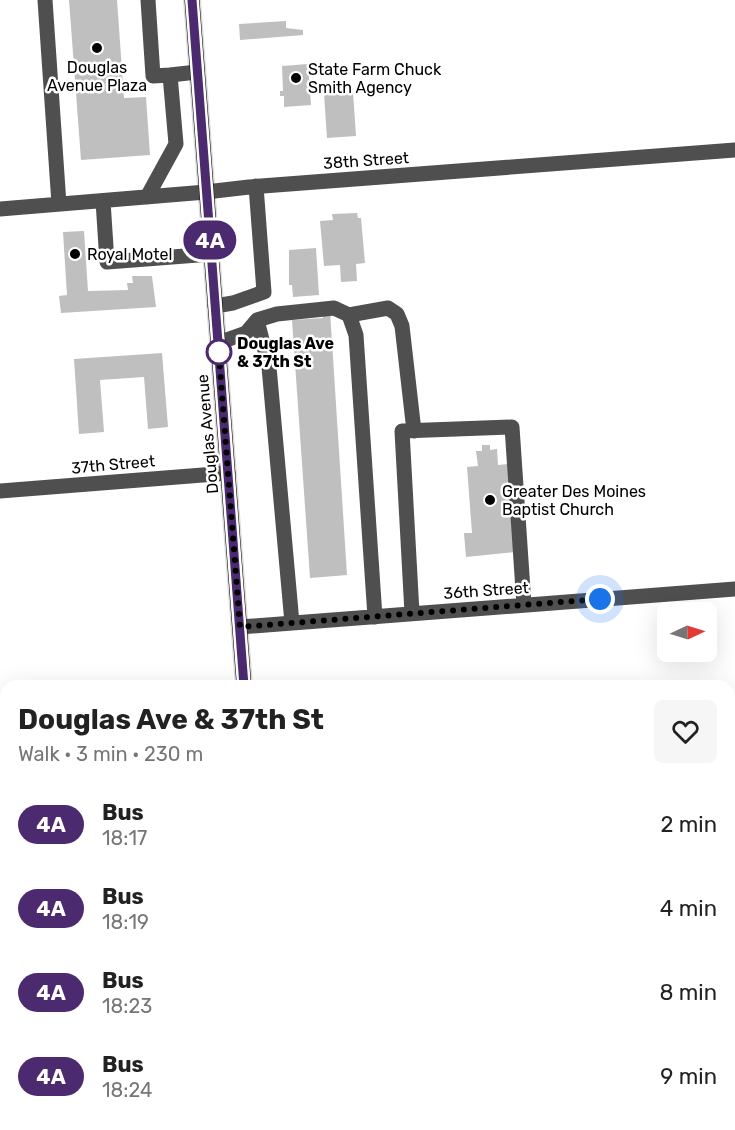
<!DOCTYPE html>
<meta charset="utf-8">
<style>
:root{--surface:#fff;--page:#f6f6f6;--text:#222;--muted:#767676}
body{margin:0;font-family:Rubik,sans-serif;background:var(--page);color:var(--text);height:100vh;display:flex;flex-direction:column;font-size:22px;white-space:nowrap}
*{box-sizing:border-box;margin:0}
p{font-size:20px;color:var(--muted)}
.icon{flex:none;width:33px;height:33px;fill:none;stroke:currentColor;stroke-width:2;stroke-linecap:round;stroke-linejoin:round}
.map{position:relative;flex:1;overflow:hidden}
.sheet{position:absolute;left:0px;top:680px;width:735px;height:452px;display:flex;flex-direction:column;background:var(--surface);border-radius:18px 18px 0 0;box-shadow:0 6px 24px #0002}
.sheet>*{flex:none}
.badge{padding:0 12px;border-radius:20px;font-size:21px;line-height:39px}
.needle{width:39px;rotate:86deg}
.buttons{position:absolute;left:657px;top:602px;display:grid;gap:12px}
.buttons a{display:grid;place-items:center;width:60px;height:60px;border-radius:9px;background:var(--surface);box-shadow:0 6px 24px #0002;font-size:30px}
.you{position:absolute;width:30px;height:30px;margin:-15px;border:4px solid #fff;border-radius:50%;background:#1a73e8;box-shadow:0 0 0 9px #1a73e833}
.map>.badge{position:absolute;translate:-50% -50%;box-shadow:0 0 0 3px #fff}
.round{display:grid;place-items:center;flex:none;width:63px;height:63px;border-radius:9px;background:var(--page)}
.overview{display:flex;align-items:center;justify-content:space-between;height:102px;padding:0 18px}
h1{font-size:28px;font-weight:700;line-height:45px}
ul{padding:0;list-style:none}
li{display:flex;align-items:center;gap:18px;height:84px;padding:0 18px}
li div{flex:1}
li b{display:block;font-size:22px}
li em{font-style:normal}
li .badge{min-width:66px;font-weight:700;text-align:center}
.map>svg:first-child{display:block}
</style>
<div class="map">
<svg width="735" height="1130" viewBox="0 0 735 1130">
<rect width="100%" height="100%" fill="#fff"/>
<!-- building -->
<path fill="#bfbfbf" d="M69 0H117L124 98 146 97 150 155 81 160Z
M286 21V28L303 30V35L240 40 239 24Z
M308 64 311 105 284 107V96H280V91H283L282 66Z
M353 92 356 136 327 138 324 94Z
M357 213 358 218H361L365 263 356 264 357 281 341 282 340 265 324 266 320 221 333 220 332 214Z
M84 231 88 291 128 290 127 283H133L132 276H152L156 307 61 313 59 296 67 295 63 232Z
M316 248 319 295 293 297 292 285H289V250Z
M330 311 347 575 310 578 292 320 323 318 322 312Z
M162 353 168 427 148 429 144 377 100 380 104 432 79 434 74 359Z
M482 445H490V450L497 449 498 465 508 464 515 552 466 557 464 533H472L467 467 478 466 476 451H482Z
M139 1125H176V1127L139 1129Z
M179 1125H229L230 1130H179Z"/>
<g fill="none" stroke-linecap="round" stroke-linejoin="round">
<defs>
<path id="major" d="M192 0 244 686
M277 1125 278 1130"/>
</defs>
<!-- major casing -->
<use href="#major" stroke="#dbdbdb" stroke-width="18"/>
<!-- minor -->
<path stroke="#4f4f4f" stroke-width="15" d="M45 0 59 204
M148 0 153 76 170 75
M147 197 176 144 170 75 197 72
M103 201 107 262 211 254
M0 209 206 192 249 187 735 150
M215 306 233 303 264 292 256 186
M349 315 356 335 375 617
M257 320 269 367 292 623
M218 343 246 333 257 320 277 314 334 308 349 315 388 308 397 314 402 326 414 431
M0 491 228 473
M412 613 402 431 512 427 524 605
M240 627 735 589
M0 923 6 922
M729 1026H735
M61 1125 62 1130
M107 1125V1130"/>
<!-- major -->
<use href="#major" stroke="#000" stroke-width="15"/>
</g>
<g fill="none" stroke-linecap="round" stroke-linejoin="round">
<defs>
<path id="line" d="M192 0 244 686"/>
</defs>
<!-- line casing -->
<use href="#line" stroke="#fff" stroke-width="14"/>
<!-- line -->
<use href="#line" stroke="#4c2a6f" stroke-width="9"/>
<!-- walk -->
<path stroke="#000" stroke-width="6" stroke-dasharray="0 10.8" d="M219 352 218 343 240 627 600 599"/>
</g>
<!-- markers -->
<g fill="#000" stroke="#fff" stroke-width="2">
<circle cx="97" cy="48" r="6"/>
<circle cx="296" cy="78" r="6"/>
<circle cx="75" cy="254" r="6"/>
<circle cx="490" cy="500" r="6"/>
</g>
<circle fill="#fff" stroke="#4c2a6f" stroke-width="3" cx="219" cy="352" r="12"/>
<g text-anchor="middle" stroke-width="5" stroke-linejoin="round" paint-order="stroke">
<!-- poi labels -->
<g font-size="16" fill="#000" stroke="#fff" text-anchor="start">
<text x="97" y="73" text-anchor="middle">Douglas<tspan x="97" dy="18">Avenue Plaza</tspan></text>
<text x="308" y="75">State Farm Chuck<tspan x="308" dy="18">Smith Agency</tspan></text>
<text x="87" y="260">Royal Motel</text>
<text x="502" y="497">Greater Des Moines<tspan x="502" dy="18">Baptist Church</tspan></text>
</g>
<!-- street labels -->
<g font-size="16" fill="#000" stroke="#fff">
<text transform="translate(366 160) rotate(-4)" y="6">38th Street</text>
<text transform="translate(207 434) rotate(-95)" y="6">Douglas Avenue</text>
<text transform="translate(113 464) rotate(-5)" y="6">37th Street</text>
<text transform="translate(486 590) rotate(-4)" y="6">36th Street</text>
</g>
<!-- stop labels -->
<g font-size="16" font-weight="bold" fill="#000" stroke="#fff" text-anchor="start">
<text x="237" y="349">Douglas Ave<tspan x="237" dy="18">&amp; 37th St</tspan></text>
</g>
</g>
</svg>
<div class="buttons">
<a><svg class="needle" viewBox="-14 -14 28 28"><path d="M0-13l5 13h-10z" fill="#e53935"/><path d="M0 13l5-13h-10z" fill="#767676"/></svg></a>
</div>
<div class="you" style="left:600px;top:599px"></div>
<b class="badge" style="left:210px;top:240px;background:#4c2a6f;color:#fff">4A</b>
<section class="sheet">
<div class="overview"><div><h1>Douglas Ave &amp; 37th St</h1><p>Walk · 3 min · 230 m</p></div><a class="round"><svg class="icon" aria-label="heart" viewBox="0 0 24 24"><path d="M12 20l-8-8c-3-5 5-10 8-4 3-6 11-1 8 4z"/></svg></a></div>
<ul>
<li><span class="badge" style="background:#4c2a6f;color:#fff">4A</span><div><b>Bus</b><p>18:17</p></div><em>2 min</em></li>
<li><span class="badge" style="background:#4c2a6f;color:#fff">4A</span><div><b>Bus</b><p>18:19</p></div><em>4 min</em></li>
<li><span class="badge" style="background:#4c2a6f;color:#fff">4A</span><div><b>Bus</b><p>18:23</p></div><em>8 min</em></li>
<li><span class="badge" style="background:#4c2a6f;color:#fff">4A</span><div><b>Bus</b><p>18:24</p></div><em>9 min</em></li>
</ul>
</section>
</div>
